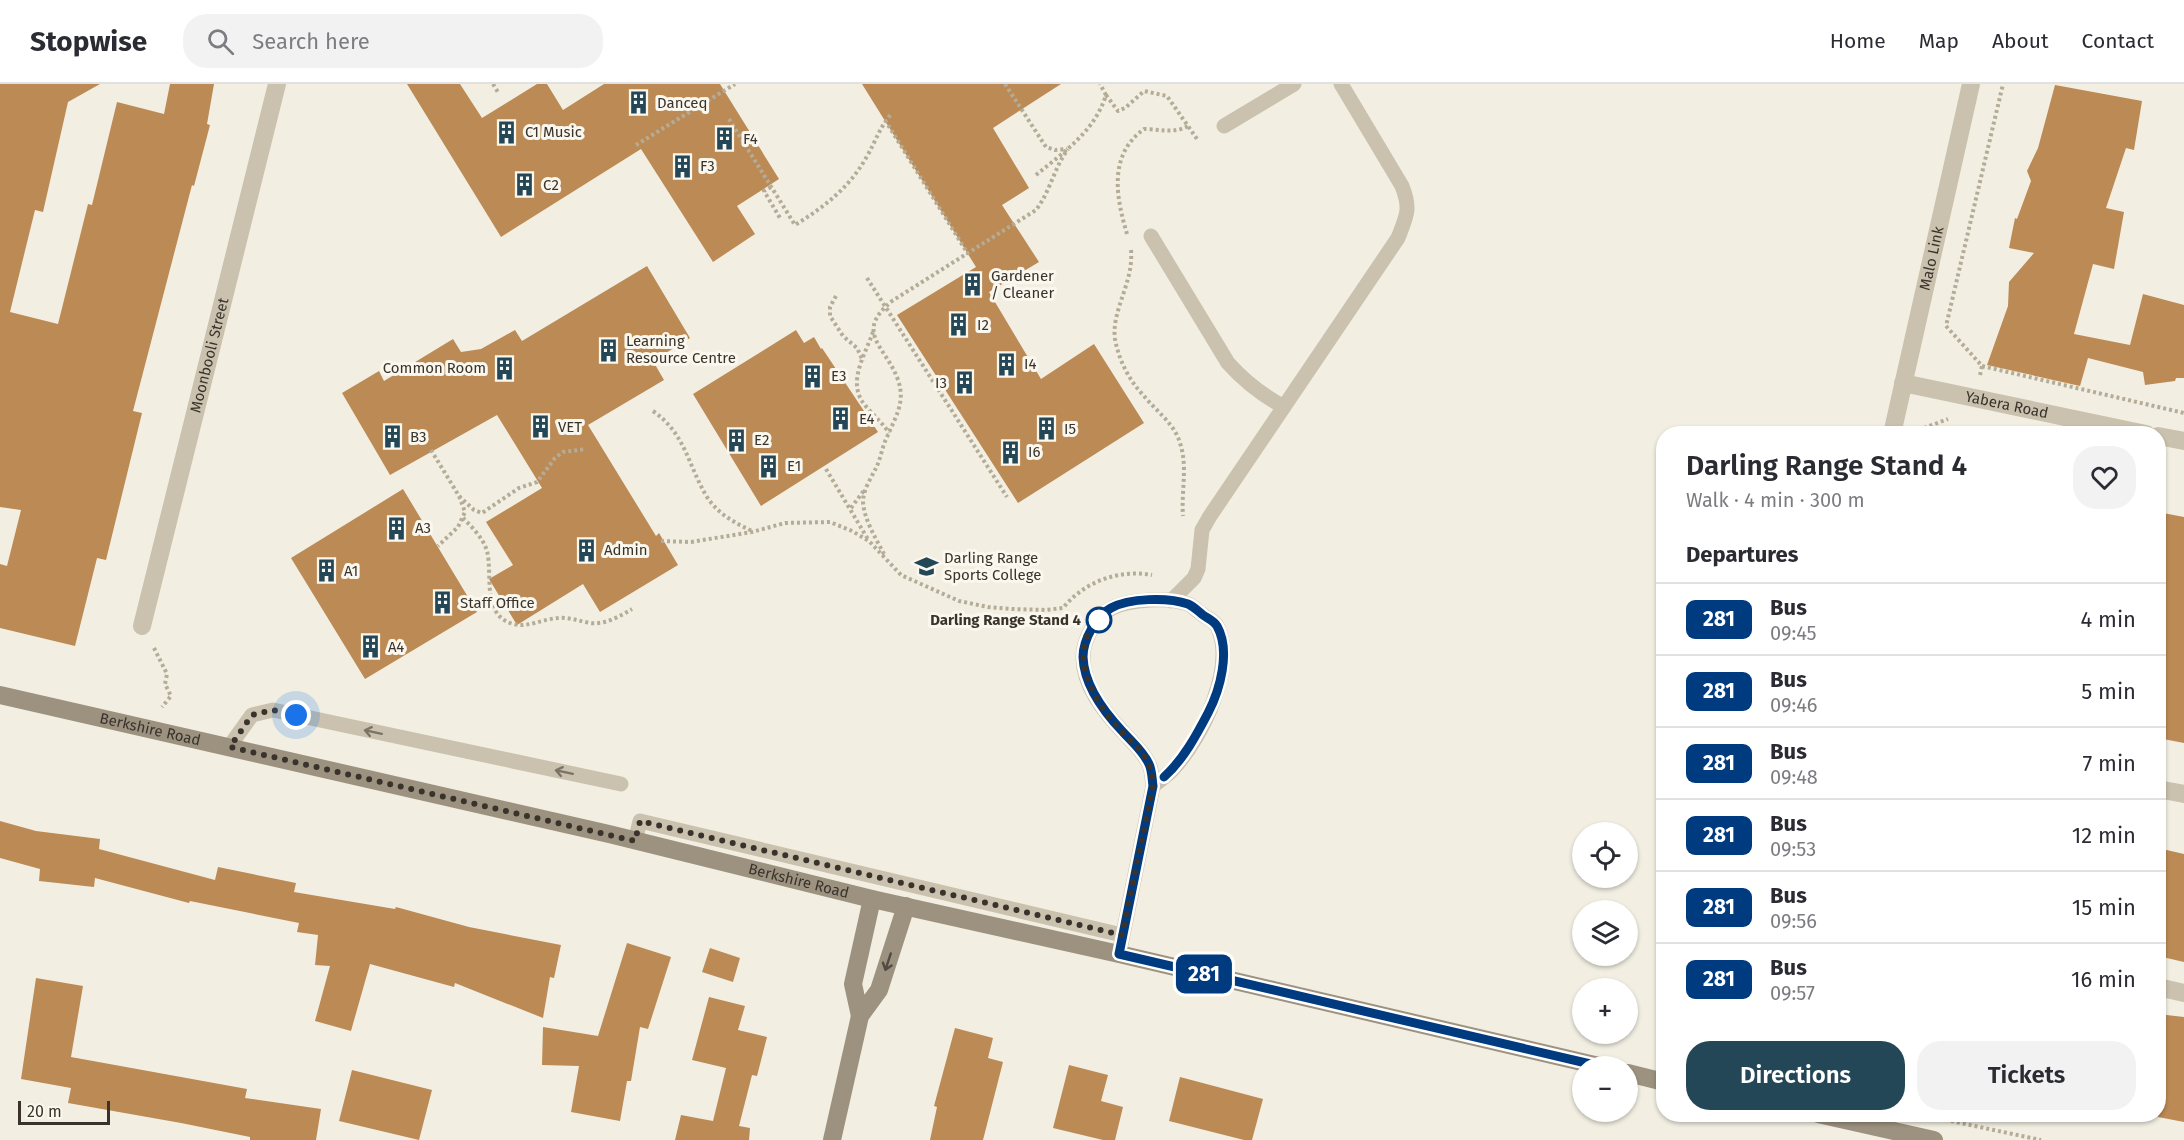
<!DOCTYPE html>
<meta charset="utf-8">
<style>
:root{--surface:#fff;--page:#f2f2f3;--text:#2b2b33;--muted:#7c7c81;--line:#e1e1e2;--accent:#244757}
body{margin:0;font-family:"Fira Sans",sans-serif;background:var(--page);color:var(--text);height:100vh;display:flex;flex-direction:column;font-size:22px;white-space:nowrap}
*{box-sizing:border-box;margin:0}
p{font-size:20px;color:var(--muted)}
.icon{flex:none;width:33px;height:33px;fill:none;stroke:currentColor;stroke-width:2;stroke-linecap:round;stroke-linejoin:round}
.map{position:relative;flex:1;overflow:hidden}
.details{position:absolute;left:1656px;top:342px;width:510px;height:696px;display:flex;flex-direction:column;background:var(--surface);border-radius:24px;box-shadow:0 2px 4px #0004}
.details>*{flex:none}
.badge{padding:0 12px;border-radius:9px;font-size:21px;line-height:39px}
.controls{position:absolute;left:1572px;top:738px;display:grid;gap:12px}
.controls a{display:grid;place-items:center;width:66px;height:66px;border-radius:50%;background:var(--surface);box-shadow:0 2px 4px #0004;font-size:30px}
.scale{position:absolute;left:18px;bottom:15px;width:92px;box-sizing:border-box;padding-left:6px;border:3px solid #39332c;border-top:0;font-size:16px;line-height:21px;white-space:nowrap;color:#39332c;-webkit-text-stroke:4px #faf7ee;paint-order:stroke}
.you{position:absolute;width:30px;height:30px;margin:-15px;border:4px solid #fff;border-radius:50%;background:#1a73e8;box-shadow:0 0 0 9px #1a73e833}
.map>.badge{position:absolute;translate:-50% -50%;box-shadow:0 0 0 3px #fff}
h2{padding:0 30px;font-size:22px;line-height:54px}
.round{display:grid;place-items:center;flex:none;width:63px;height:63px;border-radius:24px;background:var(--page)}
.overview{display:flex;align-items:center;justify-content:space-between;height:102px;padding:0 30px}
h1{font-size:28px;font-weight:600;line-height:45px}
.action{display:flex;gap:12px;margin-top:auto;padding:12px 30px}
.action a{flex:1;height:69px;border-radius:24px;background:var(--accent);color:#fff;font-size:24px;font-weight:600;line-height:69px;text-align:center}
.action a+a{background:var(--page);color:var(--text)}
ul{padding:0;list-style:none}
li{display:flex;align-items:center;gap:18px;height:72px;padding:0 30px;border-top:2px solid var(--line)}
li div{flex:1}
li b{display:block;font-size:22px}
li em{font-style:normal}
li .badge{min-width:66px;font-weight:700;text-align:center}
header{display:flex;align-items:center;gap:36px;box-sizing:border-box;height:84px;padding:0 30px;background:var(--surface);border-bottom:2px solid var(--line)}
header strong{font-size:28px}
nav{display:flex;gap:33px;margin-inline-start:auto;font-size:21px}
.search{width:420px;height:54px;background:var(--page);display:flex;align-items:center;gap:15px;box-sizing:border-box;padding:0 21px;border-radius:24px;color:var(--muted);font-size:22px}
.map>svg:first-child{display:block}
</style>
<header>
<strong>Stopwise</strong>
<div class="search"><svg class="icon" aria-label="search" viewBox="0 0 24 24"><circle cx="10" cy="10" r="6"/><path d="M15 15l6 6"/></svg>Search here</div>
<nav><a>Home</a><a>Map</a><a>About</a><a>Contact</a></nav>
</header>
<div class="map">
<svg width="2184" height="1056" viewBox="0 0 2184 1056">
<rect width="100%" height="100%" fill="#f2efe2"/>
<!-- building -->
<path fill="#bc8a55" d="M0 0H100L68 18 43 128 35 126 10 228 58 240 88 120 92 121 117 18 164 30 170 0H214L207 40 210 41 194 102 192 101 133 327 142 329 106 476 97 474 75 562 0 544V480L7 482 21 426 0 423Z
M407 0H460L482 34 537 0H547L563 26 604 0H720L779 95 737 122 755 150 713 178 641 65 501 153Z
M862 0H1061L993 44 1029 104 1002 121 1039 178 989 208 1041 295 1094 260 1144 339 1018 419 897 231 976 183Z
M2055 1 2142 17 2134 66 2126 64 2106 124 2124 128 2114 185 2093 180 2074 250 2130 261 2143 210 2184 221V294H2176L2175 297 2145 301 2143 288 2088 274 2080 302 1987 281 2008 222 2009 198 2034 169 2009 164 2015 134 2017 135 2031 97 2027 87 2038 64Z
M647 182 690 254 653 277 664 296 588 341 656 452 659 449 678 481 600 528 583 500 517 541 489 495 513 481 486 438 542 404 497 331 390 391 342 309 379 287 384 297 453 255 461 268 481 265 515 246 522 257Z
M796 246 804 259 814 253 821 265 822 264 878 348 761 422 693 310Z
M403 405 477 528 365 595 291 474Z
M2158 428 2184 433V659L2158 654Z
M0 737 36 747 100 755 99 765 215 796 218 783 296 799 294 808 395 825 396 823 469 843 561 861 554 894 550 893 543 934 455 899 454 903 370 880 351 947 315 937 330 882 315 881 318 851 297 848 299 839 190 817 189 819 95 794 94 803 39 797 40 785 0 774Z
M2158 764 2184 770V878L2158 872Z
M627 859 671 873 648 945 640 943 631 997H627L620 1037 571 1028 579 982 542 981 543 943 598 952Z
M710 864 740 874 733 898 702 888Z
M36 894 83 902 71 973 247 1005 245 1014 321 1025 316 1056H250V1053L181 1039 68 1019 71 1004 21 995Z
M709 913 745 922 738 946 767 953 757 992 752 991 739 1042 750 1044 749 1056H675L681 1031 713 1037 726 984 692 976Z
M2158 930 2184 933V1038L2158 1033Z
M955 944 993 954 988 974 1003 978 983 1056H930L937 1023 934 1022Z
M1069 981 1108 991 1101 1017 1123 1023 1115 1056H1103L1053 1044Z
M352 986 432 1006 419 1056 339 1037Z
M1180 993 1263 1015 1252 1056H1244L1169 1037Z"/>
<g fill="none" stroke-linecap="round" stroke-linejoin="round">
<!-- path -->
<path stroke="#b5ac98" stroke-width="4" stroke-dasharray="3 3" stroke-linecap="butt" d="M493 0 499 10
M1005 0 1046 63 1055 66 1067 65
M1106 11 1118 27 1125 24 1144 7 1167 12 1197 55
M729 35 795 141C824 123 849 104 866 74 876 57 879 44 892 29
M885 36 968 170
M636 61 735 0
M1036 91C1064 68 1095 47 1106 11L1100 0
M771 103 764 107 780 134
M1127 150C1116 113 1108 71 1144 45 1160 45 1174 50 1188 42
M1131 166C1134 198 1111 227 1115 255 1119 277 1129 296 1144 312 1156 327 1174 339 1180 359 1188 383 1181 407 1183 432
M867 194 1007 413
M836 212 830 223V232L843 252 857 264 863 277
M873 248C865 271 847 298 864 320 872 330 882 338 889 349
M1982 282 2184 329
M1980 291 1982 282 1946 242 2003 0
M653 327C686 350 688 382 707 413 718 430 735 439 752 447
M1923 350 1924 344 1948 335
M431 366 459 412 465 428 458 443 438 462
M826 385 869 457
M459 412 474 426 482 429 519 404 537 398 555 374 563 368 586 365
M851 424 865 405
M463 434C472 443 483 454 487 467 493 491 481 531 513 540 527 544 543 535 558 534 569 533 579 537 590 539 605 541 620 532 632 525
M661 457 691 458 752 448 785 439 830 438 852 447 869 457 901 491 959 517 988 523 1012 525 1046 526 1063 524C1084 498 1118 485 1152 491
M884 470C876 455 864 435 863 418 863 406 871 394 876 384 881 374 882 363 887 353 895 334 906 318 898 296 886 262 853 249 892 217L1036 126C1050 108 1054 84 1068 65
M154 564 167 590 165 600 171 612 162 623
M1951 1037 2041 1056"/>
<!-- lane -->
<path stroke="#cac2ae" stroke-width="15" d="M1224 42 1294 0
M1151 152 1228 279C1245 298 1262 311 1284 323
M1171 517 1194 494 1198 485 1202 446 1210 432 1398 154C1407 131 1411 125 1402 102L1341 0
M229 663 252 631 273 626 621 700
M635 757 640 737 1122 851
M1119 870 1153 702C1152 695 1152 686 1149 680 1143 667 1132 658 1123 648 1104 628 1083 602 1083 573 1083 556 1096 532 1112 524 1130 515 1169 513 1188 520 1193 522 1198 528 1203 531 1207 534 1214 537 1217 542 1237 582 1202 654 1174 684 1168 691 1160 696 1153 702"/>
<!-- street -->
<g stroke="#cac2ae" stroke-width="18">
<path id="s1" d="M1903 299 2146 350"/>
<path id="s2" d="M1892 350 1971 0"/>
<path d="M2158 352 2184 357"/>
<path id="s3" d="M142 542 277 0"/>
<path d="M2158 705 2184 710"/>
<path d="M2158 903 2184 909"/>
</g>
<!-- secondary -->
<g stroke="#9d9280" stroke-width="18">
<path id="s4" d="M0 611 609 750 872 815 1119 870 1599 982"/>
<path d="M860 932 853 900 872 815"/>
<path d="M1628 989 1664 998"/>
<path d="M1818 1030 1934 1056"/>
<path d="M832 1056 860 932 879 906 906 822"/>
</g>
</g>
<!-- one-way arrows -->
<defs><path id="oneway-shaft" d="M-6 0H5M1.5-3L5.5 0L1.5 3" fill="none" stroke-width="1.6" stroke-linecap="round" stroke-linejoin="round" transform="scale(1.5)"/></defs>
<g stroke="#7a7366">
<use href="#oneway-shaft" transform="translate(373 648) rotate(-168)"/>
<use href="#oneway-shaft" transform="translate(564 688) rotate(-168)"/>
</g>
<use stroke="#524b41" href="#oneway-shaft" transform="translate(888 878) rotate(108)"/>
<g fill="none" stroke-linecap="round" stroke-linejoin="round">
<defs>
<path id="line" d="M1164 693C1183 676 1196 652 1208 629 1220 606 1231 567 1217 542 1214 537 1207 534 1203 531 1198 527 1193 522 1188 520 1168 513 1129 514 1111 524 1096 532 1083 556 1083 573 1084 602 1104 628 1123 648 1132 658 1143 667 1149 680 1152 686 1152 695 1153 702L1119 870 1599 982"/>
</defs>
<!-- line casing -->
<use href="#line" stroke="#fff" stroke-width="14"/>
<!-- line -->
<use href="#line" stroke="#003b80" stroke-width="9"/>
<!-- walk -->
<path stroke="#39332c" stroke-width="6" stroke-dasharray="0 10.8" d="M296 631 273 626 252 631 230 663 635 757 640 737 1122 851 1153 702C1152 695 1152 686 1148 679 1143 666 1131 657 1121 647 1095 619 1064 570 1099 536"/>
</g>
<!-- icons -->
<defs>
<symbol id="building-bare" viewBox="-9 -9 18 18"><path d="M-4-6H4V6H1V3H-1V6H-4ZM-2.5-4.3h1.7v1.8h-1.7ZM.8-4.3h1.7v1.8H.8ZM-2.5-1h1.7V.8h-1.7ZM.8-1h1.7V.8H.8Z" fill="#244757" stroke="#faf7ee" stroke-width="2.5" paint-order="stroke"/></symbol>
<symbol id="school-bare" viewBox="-9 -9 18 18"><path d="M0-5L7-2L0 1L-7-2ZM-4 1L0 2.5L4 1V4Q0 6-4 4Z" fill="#244757" stroke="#faf7ee" stroke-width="2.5" paint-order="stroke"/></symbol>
</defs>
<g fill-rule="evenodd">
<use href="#building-bare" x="622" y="2" width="33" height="33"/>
<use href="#building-bare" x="490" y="32" width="33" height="33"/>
<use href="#building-bare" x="708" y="38" width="33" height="33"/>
<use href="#building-bare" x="666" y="66" width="33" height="33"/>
<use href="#building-bare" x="508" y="84" width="33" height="33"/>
<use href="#building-bare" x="956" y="184" width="33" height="33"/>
<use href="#building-bare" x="942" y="224" width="33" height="33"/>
<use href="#building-bare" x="592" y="250" width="33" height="33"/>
<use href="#building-bare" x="990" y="264" width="33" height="33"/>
<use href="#building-bare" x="488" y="268" width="33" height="33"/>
<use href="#building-bare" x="796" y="276" width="33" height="33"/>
<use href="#building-bare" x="948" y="282" width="33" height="33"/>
<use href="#building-bare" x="824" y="318" width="33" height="33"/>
<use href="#building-bare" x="524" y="326" width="33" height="33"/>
<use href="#building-bare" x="1030" y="328" width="33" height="33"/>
<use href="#building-bare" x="376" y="336" width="33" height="33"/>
<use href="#building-bare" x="720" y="340" width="33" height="33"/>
<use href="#building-bare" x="994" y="352" width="33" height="33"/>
<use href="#building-bare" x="752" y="366" width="33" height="33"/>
<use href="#building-bare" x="380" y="428" width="33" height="33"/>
<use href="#building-bare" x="570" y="450" width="33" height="33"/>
<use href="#school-bare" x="910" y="466" width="33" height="33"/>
<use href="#building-bare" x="310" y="470" width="33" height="33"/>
<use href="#building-bare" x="426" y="502" width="33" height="33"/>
<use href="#building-bare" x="354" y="546" width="33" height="33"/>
</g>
<!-- markers -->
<circle fill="#fff" stroke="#003b80" stroke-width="3" cx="1099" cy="536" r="12"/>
<g text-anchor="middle" stroke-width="6" stroke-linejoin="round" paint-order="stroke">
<!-- poi labels -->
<g font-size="15" fill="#39332c" stroke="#faf7ee" text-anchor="start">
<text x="657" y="24">Danceq</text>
<text x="525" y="53">C1 Music</text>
<text x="743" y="60">F4</text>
<text x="700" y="87">F3</text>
<text x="543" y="106">C2</text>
<text x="991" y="197">Gardener<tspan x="991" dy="17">/ Cleaner</tspan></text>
<text x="977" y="246">I2</text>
<text x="626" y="262">Learning<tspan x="626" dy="17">Resource Centre</tspan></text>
<text x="1024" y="285">I4</text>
<text x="486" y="289" text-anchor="end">Common Room</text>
<text x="831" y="297">E3</text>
<text x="947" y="304" text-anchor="end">I3</text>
<text x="859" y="340">E4</text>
<text x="558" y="348">VET</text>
<text x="1064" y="350">I5</text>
<text x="410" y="358">B3</text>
<text x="754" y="361">E2</text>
<text x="1028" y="373">I6</text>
<text x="787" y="387">E1</text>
<text x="415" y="449">A3</text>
<text x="604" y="471">Admin</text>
<text x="944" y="479">Darling Range<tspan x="944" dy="17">Sports College</tspan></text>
<text x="344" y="492">A1</text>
<text x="460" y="524">Staff Office</text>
<text x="388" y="568">A4</text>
</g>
<!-- street labels -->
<g font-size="15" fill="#39332c" stroke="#faf7ee">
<text dy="5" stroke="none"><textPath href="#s2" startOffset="180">Malo Link</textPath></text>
<text dy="5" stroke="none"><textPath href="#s3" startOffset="279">Moonbooli Street</textPath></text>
<text dy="5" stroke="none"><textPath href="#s1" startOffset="106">Yabera Road</textPath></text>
<text dy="5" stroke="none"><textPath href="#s4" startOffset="154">Berkshire Road</textPath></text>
<text dy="5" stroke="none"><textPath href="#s4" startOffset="820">Berkshire Road</textPath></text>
</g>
<!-- stop labels -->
<g font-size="15" font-weight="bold" fill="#39332c" stroke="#faf7ee" text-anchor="end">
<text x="1081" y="541">Darling Range Stand 4</text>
</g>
</g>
</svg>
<div class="controls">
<a><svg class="icon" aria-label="locate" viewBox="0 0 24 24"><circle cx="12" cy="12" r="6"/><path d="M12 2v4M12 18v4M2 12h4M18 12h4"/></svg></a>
<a><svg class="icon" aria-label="layers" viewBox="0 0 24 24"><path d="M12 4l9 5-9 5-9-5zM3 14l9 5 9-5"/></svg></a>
<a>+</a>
<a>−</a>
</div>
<div class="scale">20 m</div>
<div class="you" style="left:296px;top:631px"></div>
<b class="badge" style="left:1204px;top:890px;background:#003b80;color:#fff">281</b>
<section class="details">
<div class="overview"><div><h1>Darling Range Stand 4</h1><p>Walk · 4 min · 300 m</p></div><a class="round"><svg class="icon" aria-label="heart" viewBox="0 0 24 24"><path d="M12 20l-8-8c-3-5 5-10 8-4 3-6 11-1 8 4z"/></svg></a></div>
<h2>Departures</h2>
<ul>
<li><span class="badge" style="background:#003b80;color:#fff">281</span><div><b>Bus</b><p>09:45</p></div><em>4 min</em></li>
<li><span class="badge" style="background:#003b80;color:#fff">281</span><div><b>Bus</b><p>09:46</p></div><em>5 min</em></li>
<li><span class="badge" style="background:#003b80;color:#fff">281</span><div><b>Bus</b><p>09:48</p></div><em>7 min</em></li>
<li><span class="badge" style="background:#003b80;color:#fff">281</span><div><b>Bus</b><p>09:53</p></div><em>12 min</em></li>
<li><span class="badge" style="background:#003b80;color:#fff">281</span><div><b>Bus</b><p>09:56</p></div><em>15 min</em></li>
<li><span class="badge" style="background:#003b80;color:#fff">281</span><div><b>Bus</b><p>09:57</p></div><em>16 min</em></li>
</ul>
<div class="action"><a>Directions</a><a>Tickets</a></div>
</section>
</div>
